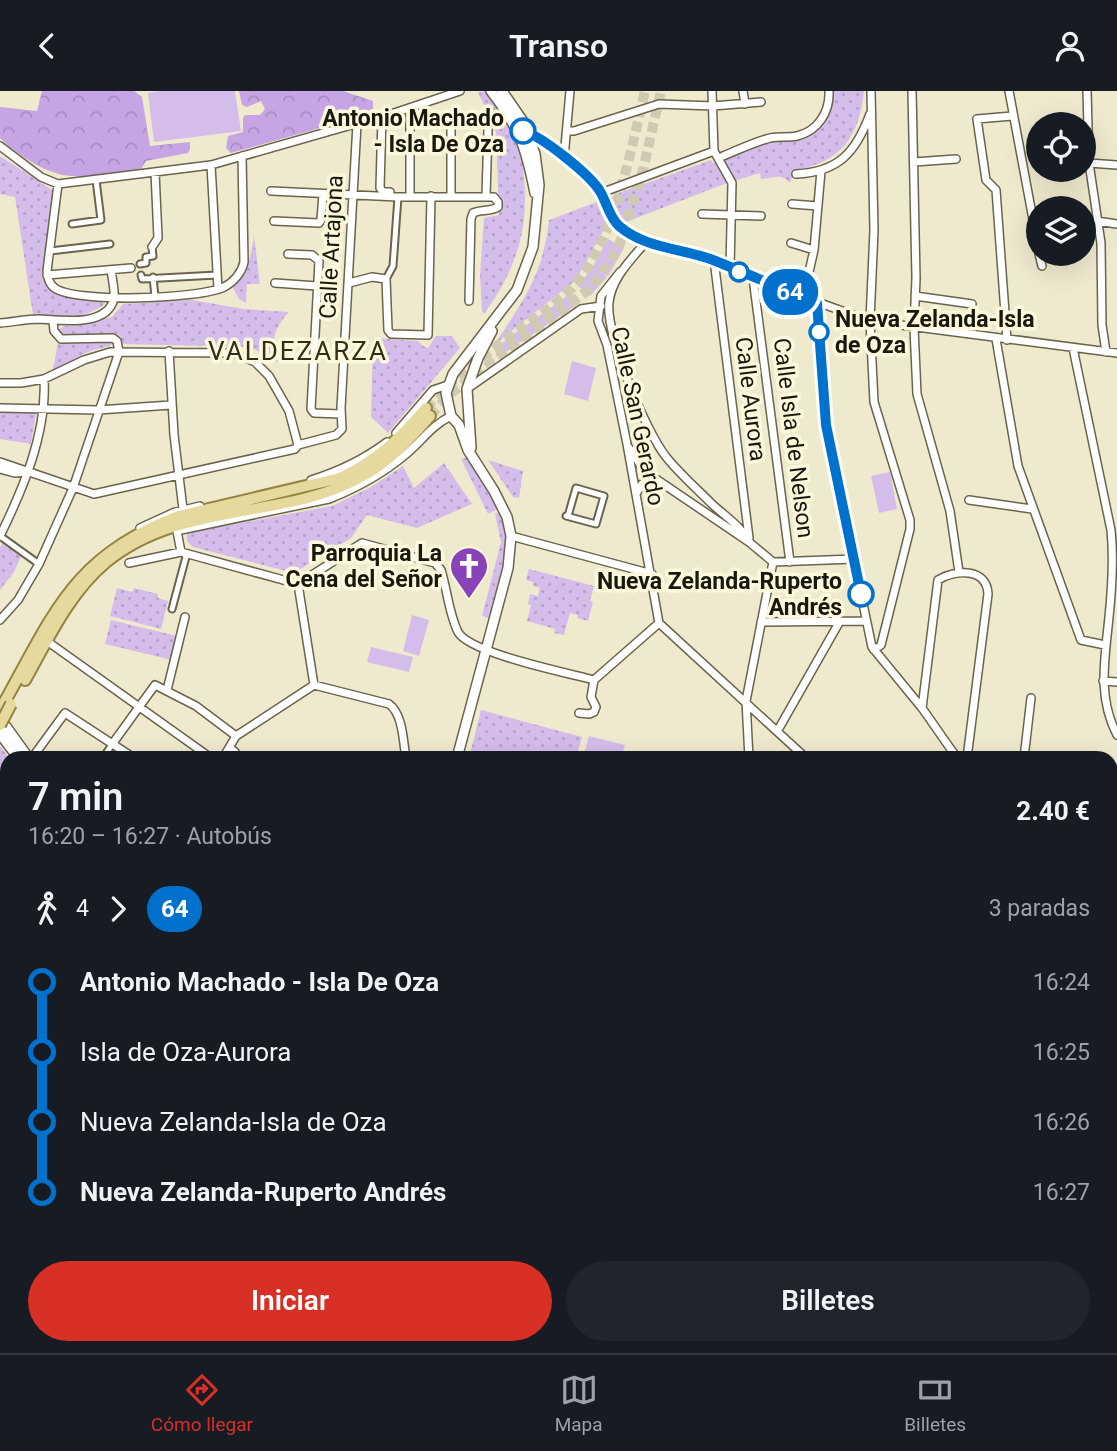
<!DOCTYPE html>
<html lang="es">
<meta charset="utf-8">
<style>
:root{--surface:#171b24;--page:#20242c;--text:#f1f3f6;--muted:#9ea1a6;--line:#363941;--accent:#d93025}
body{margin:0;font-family:Roboto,sans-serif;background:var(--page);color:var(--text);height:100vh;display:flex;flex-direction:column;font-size:26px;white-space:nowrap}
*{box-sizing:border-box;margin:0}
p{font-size:23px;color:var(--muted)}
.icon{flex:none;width:38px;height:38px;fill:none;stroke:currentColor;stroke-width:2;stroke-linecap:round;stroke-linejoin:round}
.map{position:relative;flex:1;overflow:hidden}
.side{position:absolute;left:0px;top:660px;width:1118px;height:604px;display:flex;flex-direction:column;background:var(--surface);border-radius:21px 21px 0 0;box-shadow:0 7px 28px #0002}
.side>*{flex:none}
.badge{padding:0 14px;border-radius:23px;font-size:24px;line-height:46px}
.fabs{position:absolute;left:1026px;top:21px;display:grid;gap:14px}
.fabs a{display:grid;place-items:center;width:70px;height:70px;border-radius:50%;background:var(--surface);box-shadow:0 7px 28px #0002;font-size:35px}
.map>.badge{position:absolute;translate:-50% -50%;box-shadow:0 0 0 4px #fff}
.legs{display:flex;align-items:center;gap:10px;height:77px;padding:0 28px;font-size:23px}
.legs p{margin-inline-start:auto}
.head{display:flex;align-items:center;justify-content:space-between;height:119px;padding:0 28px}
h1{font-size:38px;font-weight:600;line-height:52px}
.action{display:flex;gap:14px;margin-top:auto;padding:14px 28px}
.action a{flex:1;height:80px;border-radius:42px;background:var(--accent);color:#fff;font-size:28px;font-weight:600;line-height:80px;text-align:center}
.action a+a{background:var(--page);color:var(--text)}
ul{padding:0 28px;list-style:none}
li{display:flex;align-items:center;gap:24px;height:70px;font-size:26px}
li i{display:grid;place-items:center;width:10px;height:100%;margin:0 9px;background:currentColor}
li i::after{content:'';width:18px;height:18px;margin:-9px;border:5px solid;border-radius:50%;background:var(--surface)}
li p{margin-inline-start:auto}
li:first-child i{background:linear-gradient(#0000 50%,currentColor 0)}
li:last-child i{background:linear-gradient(currentColor 50%,#0000 0)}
header{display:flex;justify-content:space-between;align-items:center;height:91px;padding:0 28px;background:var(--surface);font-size:32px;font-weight:600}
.tab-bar{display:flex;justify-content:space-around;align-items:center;height:98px;border-top:2px solid var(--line);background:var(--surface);font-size:19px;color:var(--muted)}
.tab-bar a{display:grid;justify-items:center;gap:4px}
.tab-bar .current{color:var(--accent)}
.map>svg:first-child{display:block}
</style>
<header><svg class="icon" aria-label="back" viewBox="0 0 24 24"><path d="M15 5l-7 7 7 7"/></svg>Transo<svg class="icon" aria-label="person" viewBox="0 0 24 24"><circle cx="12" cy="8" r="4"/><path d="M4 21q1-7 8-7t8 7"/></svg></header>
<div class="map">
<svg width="1117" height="1262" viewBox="0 0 1117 1262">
<defs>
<pattern id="green-dots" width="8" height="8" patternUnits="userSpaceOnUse" patternTransform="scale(1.75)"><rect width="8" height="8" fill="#d5bdeb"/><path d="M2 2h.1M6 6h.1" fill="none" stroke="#b6a2c8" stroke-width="1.8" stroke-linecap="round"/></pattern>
<pattern id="forest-crowns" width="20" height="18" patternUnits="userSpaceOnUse" patternTransform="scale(1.75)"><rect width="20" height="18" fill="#c5a5e3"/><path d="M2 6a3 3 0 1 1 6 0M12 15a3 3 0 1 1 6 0" fill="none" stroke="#a98dc2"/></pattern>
</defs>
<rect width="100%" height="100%" fill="#efeace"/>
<!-- green -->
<path fill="url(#green-dots)" d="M487 0C499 17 514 35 520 55 523 65 523 77 524 87 529 141 515 180 484 223L482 220 480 184 484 127 499 124 496 41 478 1Z
M832 0H864C859 46 841 72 794 79L790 92C780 81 774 88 761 88L760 82 727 92 621 133 611 107 616 103 711 69 713 72C731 67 747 59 765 53 775 49 786 51 797 49 820 44 832 22 832 0Z
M0 65 54 100 46 183 53 199 58 203 104 210 103 215 78 227 33 224 15 106 0 103Z
M599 110 607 133 576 189 495 253C524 208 543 184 549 129Z
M254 145 260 193H247L246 212 239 208 232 195C250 178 250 168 254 145Z
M192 209 244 218 289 221C272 240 272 248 278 272L251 256 122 253 121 246 115 242 65 245 58 239 64 235C81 236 95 228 112 226L123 213Z
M436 245H452L460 257 388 342 371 326 373 247 418 250 423 255 428 257Z
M109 250 113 251 110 255 90 260 53 279 58 251 64 253Z
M0 322H36L31 353 0 348Z
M470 366 500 417 488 423 461 368Z
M488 369 523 380 519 407 513 406Z
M444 372 472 413 417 437 367 424 351 447 294 482 193 456 187 450V442L332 415 371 396 403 375 414 397Z
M503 419C515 455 502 494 493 529L482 525 501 451 495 423Z
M4 450 22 463 14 481 0 499V456Z
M529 478 594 495 590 510 593 511 588 530 577 527 578 524 570 522 564 544 554 542 555 538 527 530 531 514 528 513 530 503 538 505 540 497 533 495V491L526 489Z
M117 497 132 501 134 497 158 503V507L168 510 161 538 110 525Z
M111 529 177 545 172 569 105 553Z
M481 619 582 646 576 667H469Z
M0 655 9 667H7V753H0Z
M343 1256 345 1262H225L223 1257Z"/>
<!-- forest -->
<path fill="url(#forest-crowns)" d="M42 0H134L142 6 150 55 190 51V58L188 62 146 70 141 78C91 85 66 96 21 64 14 59 6 54 0 47V16L37 20Z
M239 0H343L373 10V18L360 26 231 62 226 57 228 45 243 41V27L245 24H260L265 18 261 10 247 16 242 14Z"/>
<!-- pitch -->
<path fill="#d5bdeb" d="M160 0H235L241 40 154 51 148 2Z
M608 148 624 157 608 185 602 182 607 186 590 205 578 195 592 177Z
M571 202 578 213 503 263 498 264 495 260 496 256Z
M572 270 596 277 588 310 564 303Z
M890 381 897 418 879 422 871 385Z
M412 524 429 529 419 565 403 560Z
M371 556 413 566 409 581 367 571Z
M589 645 625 654 621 667H596L584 663Z
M7 756V910L0 911V757Z"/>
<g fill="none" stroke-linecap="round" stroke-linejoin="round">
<!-- primary-tunnel -->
<path stroke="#cfcab1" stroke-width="10" stroke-dasharray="10 5" stroke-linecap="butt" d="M426 317C453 286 487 262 520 238 541 223 566 207 581 186 617 137 631 58 645 0
M430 325 450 303 591 197 618 158 643 79 661 0"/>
<!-- motorway-tunnel -->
<path stroke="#cfcab1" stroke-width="12" stroke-dasharray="12 6" stroke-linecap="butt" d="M755 1262 762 1256
M779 1262 787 1256"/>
<defs>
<path id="pedestrian" d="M72 133 101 129 96 89
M50 160 110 153
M140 173 146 172V166L153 165 152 156
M141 184 142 188 217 184
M153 186 155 206
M386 188 393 175 398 106
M566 425 596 433 604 405 576 397 568 425
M0 445 39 473
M172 518 187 462
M103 667 113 652
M0 1158 7 1156"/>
<path id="minor" d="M712 0 714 60
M743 0 745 13
M871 0 874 139 870 230 874 311 910 429V438L881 554 874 559
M912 0 916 187 914 237 917 303 950 420 959 481
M1009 0 1038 155
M1087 0 1089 72 1101 152 1102 234 1106 261
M410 17V105
M382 26 380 97 383 101H390
M567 40H574L659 13 713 15 761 11
M524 41 547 54 590 85 601 102 615 130 645 152 683 159 714 169 784 199 870 230 1117 262
M0 55 41 86 58 93 211 74 397 21 460 0
M714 60 732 92 730 176
M723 65C738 59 754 51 770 47 779 45 788 47 797 45 818 40 830 21 829 0
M564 67 570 0
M914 71 956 68
M1089 72 1117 74
M211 74 218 198
M796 83C839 81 856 61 870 23
M58 93 47 180C48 187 49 194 56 198 81 212 199 208 224 196 234 191 242 181 244 171L242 65
M271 100 398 106H494L498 111V116C490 121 481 118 473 122L471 128 469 210
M601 102 714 60
M451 105V24
M486 105 488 39
M792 113 818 115
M702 123 761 125
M274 130 319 132 321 129 323 103
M1097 130 1117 133
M645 152C630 170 612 187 609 211 605 242 646 342 667 367 680 383 697 398 712 413 726 426 741 435 749 451
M791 152 814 159
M152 156 158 147 155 81
M288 163 312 164 319 170 311 318 314 322 341 323
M1039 163 1042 175
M714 169 749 447
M620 181 601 205 598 230 607 254 627 353 659 532 806 667
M47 184 131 177
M753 187 790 471
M275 192 317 195
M349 192 372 186 386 188 388 239 391 243 428 244 431 105
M915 205 972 213
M803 207 814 159 821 80
M817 212 826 334 872 556 922 617 957 667
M0 232C13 231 26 228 39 228 59 229 108 237 114 207 115 199 112 187 111 179
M996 248 1018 375 1081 549 1105 554
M1007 249 996 99 986 89 977 28 1012 25
M1073 257 1111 439C1114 468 1112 497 1109 526 1105 568 1097 605 1117 644
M169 260 174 344 183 418
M0 292H21L44 288 84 269 110 261 234 262 255 271 269 285 289 320 298 354 295 358 94 403 0 371
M467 298 581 218 601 215
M0 317 98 319 171 314
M396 342 433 299 448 294
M298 354 336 344 342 338 341 317 357 33
M629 357 644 379 656 388 749 451 773 471
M0 378 15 382 27 381
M311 389C340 380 363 369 387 351
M636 403 642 393 656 388
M969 409 1032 418
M140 437 175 421 200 415
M181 439 329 408C357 397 381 384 405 364 421 351 432 334 451 325
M177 440 181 461 298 493
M0 445C23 398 47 342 44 288
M511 445 652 483
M773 471 854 468
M129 472 181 461
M298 493 362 452 435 472 441 479C447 498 449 523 458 541 469 562 568 582 594 589L659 532
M298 493 314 594
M0 529 18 509 39 473 73 397 119 261 117 250 113 247 61 248 54 240 53 230
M761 531 866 530
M51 553 211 667
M1103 590 1117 591
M314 594 389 613C403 623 403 650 406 667
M167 599 185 526
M922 617 938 489C956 478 987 477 988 503L967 667
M579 622 589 623 594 621 596 616 591 606 594 589
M778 639 840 530
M236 645 314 594
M113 652 155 594 196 615 236 645 223 667
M230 657 235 661V667
M32 667 65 622 134 667
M749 667 746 610 773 471
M1024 667 1031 607
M1111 697 1117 688
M1111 765 1117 780
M1111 875 1117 877
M1111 907 1117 916
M0 920 7 918
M0 982H7
M0 1047H7
M1111 1064 1117 1063
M0 1115H7
M1111 1117 1117 1115
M1115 1219V1262
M178 1256 180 1262
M424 1256 427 1262
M470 1256 472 1262
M907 1256V1262
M1012 1256V1262
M60 1262 81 1257
M482 1262 493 1256
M723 1262 730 1256
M808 1262 816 1256"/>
<path id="tertiary" d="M491 0C520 37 526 57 535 102
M471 357 467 298 478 267 492 240
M457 667 508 477 511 445 507 426 494 400 468 359 459 334 451 325 446 302 453 283 517 199 533 156 539 94 535 63 522 29 502 0
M605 1256 607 1262"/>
<path id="secondary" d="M0 628 28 667
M0 642 19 667
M1111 1023 1117 1024
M1111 1033H1117"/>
<path id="primary" d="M25 589C48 548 69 502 106 471 182 409 284 430 363 385 390 370 410 348 430 325
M0 619C53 526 71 465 179 425L340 387C378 369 399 348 426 317"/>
<path id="motorway" d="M1111 1074 1117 1072
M1111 1084 1117 1082
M1111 1100 1117 1098"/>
</defs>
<!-- pedestrian casing -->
<use href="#pedestrian" stroke="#69644c" stroke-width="9"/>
<!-- minor casing -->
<use href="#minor" stroke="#69644c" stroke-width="10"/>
<!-- tertiary casing -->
<use href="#tertiary" stroke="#69644c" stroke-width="12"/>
<!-- secondary casing -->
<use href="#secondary" stroke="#69644c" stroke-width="13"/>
<!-- primary casing -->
<use href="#primary" stroke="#938540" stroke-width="14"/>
<!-- motorway casing -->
<use href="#motorway" stroke="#938540" stroke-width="16"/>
<!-- pedestrian -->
<use href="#pedestrian" stroke="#fff" stroke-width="5"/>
<!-- minor -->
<use href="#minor" stroke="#fff" stroke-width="7"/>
<!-- tertiary -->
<use href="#tertiary" stroke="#fff" stroke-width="9"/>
<!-- secondary -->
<use href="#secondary" stroke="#fff" stroke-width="10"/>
<!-- primary -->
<use href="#primary" stroke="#e5d99d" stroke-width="10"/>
<!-- motorway -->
<use href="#motorway" stroke="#d4c05b" stroke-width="12"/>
<defs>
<path id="primary-bridge" d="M0 634 11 613"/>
</defs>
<!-- primary-bridge casing -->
<use href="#primary-bridge" stroke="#938540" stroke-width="14" stroke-linecap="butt"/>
<!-- primary-bridge -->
<use href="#primary-bridge" stroke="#e5d99d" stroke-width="10"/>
</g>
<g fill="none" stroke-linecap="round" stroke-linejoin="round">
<defs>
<path id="line-1" d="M523 40C542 45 592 85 601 102 607 113 610 127 619 135 646 158 681 157 713 169 748 183 782 198 817 212L826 334 861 503"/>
</defs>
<!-- line-1 casing -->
<use href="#line-1" stroke="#fff" stroke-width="16"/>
<!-- line-1 -->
<use href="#line-1" stroke="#0072ce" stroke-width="10"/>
</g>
<!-- icons -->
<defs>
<symbol id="church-pin" viewBox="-11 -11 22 30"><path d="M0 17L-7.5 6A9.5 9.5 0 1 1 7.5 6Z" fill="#8743b7" stroke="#fdf7db"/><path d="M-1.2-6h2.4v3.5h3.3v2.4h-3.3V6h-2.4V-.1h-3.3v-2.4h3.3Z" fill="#fff"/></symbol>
</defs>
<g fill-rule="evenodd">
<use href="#church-pin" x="447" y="453" width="44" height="60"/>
</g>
<!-- markers -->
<g fill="#fff" stroke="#0072ce" stroke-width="3.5">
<circle cx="523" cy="40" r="12"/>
<circle cx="739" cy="181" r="9"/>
<circle cx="819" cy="241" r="9"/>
<circle cx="861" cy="503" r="12"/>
</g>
<g text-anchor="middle" stroke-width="7" stroke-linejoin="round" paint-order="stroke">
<!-- stop labels -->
<g font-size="23" font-weight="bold" fill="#1a180e" stroke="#fdf7db" text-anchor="end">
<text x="504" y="35">Antonio Machado<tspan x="504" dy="26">- Isla De Oza</tspan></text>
<text x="835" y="236" text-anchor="start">Nueva Zelanda-Isla<tspan x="835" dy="26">de Oza</tspan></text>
<text x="842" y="498">Nueva Zelanda-Ruperto<tspan x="842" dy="26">Andrés</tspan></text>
</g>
<!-- street labels -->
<g font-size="23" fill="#1a180e" stroke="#fdf7db">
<text transform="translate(331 156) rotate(-87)" y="8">Calle Artajona</text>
<text transform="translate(751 308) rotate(83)" y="8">Calle Aurora</text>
<text transform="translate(638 325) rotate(78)" y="8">Calle San Gerardo</text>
<text transform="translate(794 347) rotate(83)" y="8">Calle Isla de Nelson</text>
</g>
<!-- poi labels -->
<g font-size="23" font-weight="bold" fill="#1a180e" stroke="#fdf7db" text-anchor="end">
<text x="442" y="470">Parroquia La<tspan x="442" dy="26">Cena del Señor</tspan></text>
</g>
<!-- quarter labels -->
<g font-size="26" letter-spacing="2" fill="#322e18" stroke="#fdf7db">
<text x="298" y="269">VALDEZARZA</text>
</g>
</g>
</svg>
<div class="fabs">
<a><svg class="icon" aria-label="locate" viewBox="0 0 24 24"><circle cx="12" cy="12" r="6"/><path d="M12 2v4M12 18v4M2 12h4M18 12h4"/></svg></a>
<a><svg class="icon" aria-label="layers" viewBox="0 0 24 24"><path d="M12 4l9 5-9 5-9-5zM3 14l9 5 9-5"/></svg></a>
</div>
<b class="badge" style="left:790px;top:201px;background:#0072ce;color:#fff">64</b>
<section class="side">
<div class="head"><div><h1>7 min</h1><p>16:20 – 16:27 · Autobús</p></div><b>2.40 €</b></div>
<div class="legs"><svg class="icon" aria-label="walk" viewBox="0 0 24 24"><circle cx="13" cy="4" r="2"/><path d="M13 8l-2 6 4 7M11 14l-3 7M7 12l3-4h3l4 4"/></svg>4<svg class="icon" aria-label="forward" viewBox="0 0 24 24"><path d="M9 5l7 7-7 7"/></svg><b class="badge" style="background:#0072ce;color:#fff">64</b><p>3 paradas</p></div>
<ul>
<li><i style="color:#0072ce"></i><b>Antonio Machado - Isla De Oza</b><p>16:24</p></li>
<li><i style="color:#0072ce"></i><span>Isla de Oza-Aurora</span><p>16:25</p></li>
<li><i style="color:#0072ce"></i><span>Nueva Zelanda-Isla de Oza</span><p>16:26</p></li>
<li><i style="color:#0072ce"></i><b>Nueva Zelanda-Ruperto Andrés</b><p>16:27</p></li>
</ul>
<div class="action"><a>Iniciar</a><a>Billetes</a></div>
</section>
</div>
<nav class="tab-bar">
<a class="current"><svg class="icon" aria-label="directions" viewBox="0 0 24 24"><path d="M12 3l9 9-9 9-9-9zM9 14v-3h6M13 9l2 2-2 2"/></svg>Cómo llegar</a>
<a><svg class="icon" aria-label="map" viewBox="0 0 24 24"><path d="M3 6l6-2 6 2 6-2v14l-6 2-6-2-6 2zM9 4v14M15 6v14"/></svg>Mapa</a>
<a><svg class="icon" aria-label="tickets" viewBox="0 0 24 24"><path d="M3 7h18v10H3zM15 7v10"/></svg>Billetes</a>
</nav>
